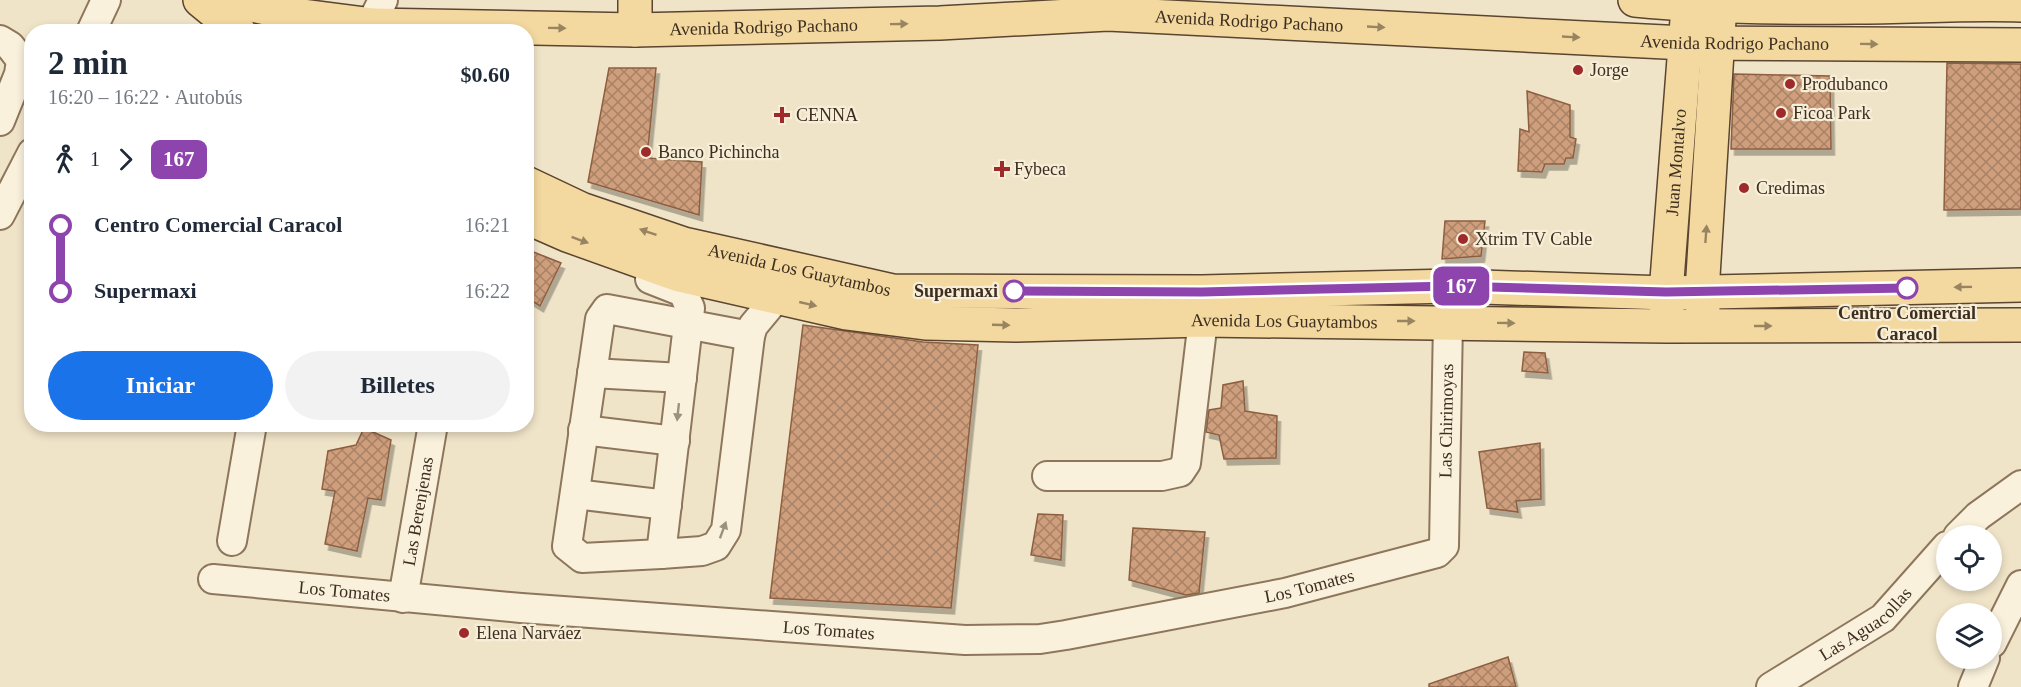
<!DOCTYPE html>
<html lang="es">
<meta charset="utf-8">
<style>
:root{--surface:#fff;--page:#f2f2f3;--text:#1f2937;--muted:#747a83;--accent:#1a73e8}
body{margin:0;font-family:Georgia,serif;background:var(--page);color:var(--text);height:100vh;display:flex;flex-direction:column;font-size:22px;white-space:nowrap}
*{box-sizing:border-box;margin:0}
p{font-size:20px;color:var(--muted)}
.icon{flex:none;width:33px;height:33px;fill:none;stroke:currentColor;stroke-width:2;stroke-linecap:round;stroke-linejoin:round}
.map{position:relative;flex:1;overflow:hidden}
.sheet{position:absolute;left:24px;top:24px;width:510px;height:408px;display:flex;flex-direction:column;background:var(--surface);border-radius:24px;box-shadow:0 3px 9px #0003}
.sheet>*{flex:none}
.badge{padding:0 12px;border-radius:9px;font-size:21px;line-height:39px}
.controls{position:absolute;left:1936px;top:525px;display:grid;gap:12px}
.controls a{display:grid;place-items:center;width:66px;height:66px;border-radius:50%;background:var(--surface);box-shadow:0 3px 9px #0003;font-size:30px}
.map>.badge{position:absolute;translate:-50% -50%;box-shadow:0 0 0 3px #fff}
.legs{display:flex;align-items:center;gap:9px;height:66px;padding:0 24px;font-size:20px}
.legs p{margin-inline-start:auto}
.summary{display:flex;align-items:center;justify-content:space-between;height:102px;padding:0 24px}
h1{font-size:33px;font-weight:700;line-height:45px}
.button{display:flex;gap:12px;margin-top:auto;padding:12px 24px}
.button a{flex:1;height:69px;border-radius:36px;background:var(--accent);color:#fff;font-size:24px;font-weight:700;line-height:69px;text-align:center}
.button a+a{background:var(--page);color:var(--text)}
ul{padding:0 24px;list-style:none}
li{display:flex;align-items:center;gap:21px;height:66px;font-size:22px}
li i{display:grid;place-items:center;width:9px;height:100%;margin:0 8px;background:currentColor}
li i::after{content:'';width:15px;height:15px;margin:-8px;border:4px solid;border-radius:50%;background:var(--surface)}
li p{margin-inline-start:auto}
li:first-child i{background:linear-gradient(#0000 50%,currentColor 0)}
li:last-child i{background:linear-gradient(currentColor 50%,#0000 0)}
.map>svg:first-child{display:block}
</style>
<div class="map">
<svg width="2021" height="687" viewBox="0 0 2021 687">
<defs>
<pattern id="building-cross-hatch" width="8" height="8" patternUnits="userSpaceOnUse" patternTransform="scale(1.5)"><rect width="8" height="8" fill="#cf9f7d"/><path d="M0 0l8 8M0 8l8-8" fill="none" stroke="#a98266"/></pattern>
<filter id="shadow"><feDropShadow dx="3.5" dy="6" stdDeviation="0" flood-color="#0004"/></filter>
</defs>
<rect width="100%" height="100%" fill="#f0e4c8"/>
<!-- building -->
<path fill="url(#building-cross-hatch)" stroke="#8d5f41" stroke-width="1.5" filter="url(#shadow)" d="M1947 63 2021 64V209L1944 210Z
M609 68H656L647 158 702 162 699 215 588 182Z
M1734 74 1830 76 1831 149H1731Z
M1527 91 1570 105V137L1576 139 1573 158H1566L1564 164H1545L1542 172 1518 171 1520 129 1529 132Z
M1445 221H1485L1481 256 1442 259Z
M526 249 561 263 540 306 526 297Z
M803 325 923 342 978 345 951 608 770 598Z
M1524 352 1545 353 1548 373 1522 371Z
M1243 381 1245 411 1277 416 1276 458 1224 459 1219 435 1206 432 1209 410 1221 408 1223 385Z
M364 428 391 440 381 500 368 498 357 551 325 544 335 491 322 489 328 451 356 445Z
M1540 443 1541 499 1516 501 1518 512 1487 508 1479 452Z
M1038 514 1063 515 1061 560 1031 555Z
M1133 528 1205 532 1199 593 1186 595 1129 580Z
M1508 657 1516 687H1429V684Z"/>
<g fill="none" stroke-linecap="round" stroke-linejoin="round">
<defs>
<g id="minor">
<path d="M91 32 106 0"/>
<path d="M367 32 383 0"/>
<path d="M0 40 10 46 21 60 19 74 0 121"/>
<path d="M0 215 32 153"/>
<path d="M650 279 683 292 690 308 661 554 702 551 716 546 726 530 750 336 753 326 777 297"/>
<path d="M592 373 682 378"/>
<path d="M583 430 675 441"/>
<path d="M1047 476H1162L1180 472 1186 463 1203 320"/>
<path d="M575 494 667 505"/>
<path d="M1958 536 1978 516 2021 485"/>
<path d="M232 541 252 424"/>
<path d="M661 554 582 558 567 546 600 319 607 309 750 336"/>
<path id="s1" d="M213 579 521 608 965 640 1040 639 1066 635 1285 593 1437 553 1444 546 1448 321 1452 286"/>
<path id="s2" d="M403 598 433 424"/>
<path d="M1992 643 2021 585"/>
<path id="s3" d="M1771 687 1883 618 1947 546"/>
<path d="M1973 687 1985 658"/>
</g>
<g id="major">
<path d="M200 0 239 32"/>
<path id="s4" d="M229 0 302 16 373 25 635 30 940 23 1108 14 1685 43 2021 45"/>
<path d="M1635 0C1708 7 1782 8 1856 7 1911 7 1966 3 2021 5"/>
<path d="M635 30V0"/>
<path id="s5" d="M526 183 581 209 684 244 893 291 1202 292 1452 286 1666 293 2021 285"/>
<path id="s6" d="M526 217 567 235 679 275 846 313 925 323 1016 325 1203 320 1667 326 2021 325"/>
<path d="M1703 312 1702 292 1719 20"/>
<path id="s7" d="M1667 315 1666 293 1687 20"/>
</g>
</defs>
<!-- minor casing -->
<use href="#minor" stroke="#8d765c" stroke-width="32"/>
<!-- major casing -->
<use href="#major" stroke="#5b4430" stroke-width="36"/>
<!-- minor -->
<use href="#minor" stroke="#faf1dc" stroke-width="28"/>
<!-- major -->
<use href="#major" stroke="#f3d9a0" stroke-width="33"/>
</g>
<!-- one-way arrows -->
<defs><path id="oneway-solid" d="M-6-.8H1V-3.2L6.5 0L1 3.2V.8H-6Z" transform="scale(1.5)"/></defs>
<g fill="#988460">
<use href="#oneway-solid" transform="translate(899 24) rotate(-1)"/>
<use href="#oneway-solid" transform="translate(1376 27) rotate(3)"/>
<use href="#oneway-solid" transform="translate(557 28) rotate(1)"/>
<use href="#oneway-solid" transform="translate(1571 37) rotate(3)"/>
<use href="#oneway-solid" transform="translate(1869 44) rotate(1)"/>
<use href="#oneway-solid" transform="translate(648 232) rotate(-161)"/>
<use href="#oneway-solid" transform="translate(1706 234) rotate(-86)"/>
<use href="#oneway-solid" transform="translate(580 240) rotate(20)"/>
<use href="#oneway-solid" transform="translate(1963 287) rotate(179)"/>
<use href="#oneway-solid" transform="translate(808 304) rotate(13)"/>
<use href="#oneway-solid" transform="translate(1406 321)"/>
<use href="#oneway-solid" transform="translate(1506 323) rotate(1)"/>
<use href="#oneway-solid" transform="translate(1001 325) rotate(2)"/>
<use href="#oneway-solid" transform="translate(1763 326)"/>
</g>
<g fill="#9c907e">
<use href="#oneway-solid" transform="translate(678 412) rotate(96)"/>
<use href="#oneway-solid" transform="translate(723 530) rotate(-70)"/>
</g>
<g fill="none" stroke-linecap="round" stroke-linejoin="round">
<defs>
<path id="line-1" d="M1014 291 1202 292 1452 286 1666 292 1907 288"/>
</defs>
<!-- line-1 casing -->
<use href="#line-1" stroke="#fff" stroke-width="14"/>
<!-- line-1 -->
<use href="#line-1" stroke="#8e44ad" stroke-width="9"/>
</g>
<!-- markers -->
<g fill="#9e2a2b" stroke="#f7eed8" stroke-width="2">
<circle cx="1578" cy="70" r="6"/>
<circle cx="1790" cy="84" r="6"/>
<circle cx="1781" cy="113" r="6"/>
<path d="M779 106h6v6h6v6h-6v6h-6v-6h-6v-6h6z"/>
<circle cx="646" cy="152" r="6"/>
<path d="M999 160h6v6h6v6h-6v6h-6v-6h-6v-6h6z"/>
<circle cx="1744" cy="188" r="6"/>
<circle cx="1463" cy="239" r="6"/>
<circle cx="464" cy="633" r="6"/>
</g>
<g fill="#fff" stroke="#8e44ad" stroke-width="3">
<circle cx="1907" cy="288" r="10"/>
<circle cx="1014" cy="291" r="10"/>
</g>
<g text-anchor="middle" stroke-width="4.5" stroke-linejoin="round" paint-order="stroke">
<!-- street labels -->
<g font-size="18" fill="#3d2e20" stroke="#f7eed8">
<text dy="6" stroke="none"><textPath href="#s4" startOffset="1023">Avenida Rodrigo Pachano</textPath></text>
<text dy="6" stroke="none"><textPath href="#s4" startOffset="537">Avenida Rodrigo Pachano</textPath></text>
<text dy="6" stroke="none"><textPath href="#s4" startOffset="1509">Avenida Rodrigo Pachano</textPath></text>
<text dy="6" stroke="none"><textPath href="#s7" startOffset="153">Juan Montalvo</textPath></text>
<text dy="6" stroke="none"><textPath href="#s5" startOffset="288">Avenida Los Guaytambos</textPath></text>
<text dy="6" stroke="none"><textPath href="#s6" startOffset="774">Avenida Los Guaytambos</textPath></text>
<text dy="6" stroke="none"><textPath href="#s1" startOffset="1371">Las Chirimoyas</textPath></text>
<text dy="6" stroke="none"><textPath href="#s2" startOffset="88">Las Berenjenas</textPath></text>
<text dy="6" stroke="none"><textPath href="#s1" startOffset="1104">Los Tomates</textPath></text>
<text dy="6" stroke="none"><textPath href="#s1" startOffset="132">Los Tomates</textPath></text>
<text dy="6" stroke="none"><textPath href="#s3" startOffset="114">Las Aguacollas</textPath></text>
<text dy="6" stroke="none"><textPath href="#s1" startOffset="618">Los Tomates</textPath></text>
</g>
<!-- poi labels -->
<g font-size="18" fill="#3d2e20" stroke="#f7eed8" text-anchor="start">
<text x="1590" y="76">Jorge</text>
<text x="1802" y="90">Produbanco</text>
<text x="1793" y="119">Ficoa Park</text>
<text x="796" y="121">CENNA</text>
<text x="658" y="158">Banco Pichincha</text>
<text x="1014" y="175">Fybeca</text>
<text x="1756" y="194">Credimas</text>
<text x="1475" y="245">Xtrim TV Cable</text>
<text x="476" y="639">Elena Narváez</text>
</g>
<!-- stop labels -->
<g font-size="18" font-weight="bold" fill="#3d2e20" stroke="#f7eed8" text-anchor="end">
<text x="998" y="297">Supermaxi</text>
<text x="1907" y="319" text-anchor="middle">Centro Comercial<tspan x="1907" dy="21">Caracol</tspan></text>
</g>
</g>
</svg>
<div class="controls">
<a><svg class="icon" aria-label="locate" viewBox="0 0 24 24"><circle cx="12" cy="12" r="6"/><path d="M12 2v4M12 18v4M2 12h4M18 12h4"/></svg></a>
<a><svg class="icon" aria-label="layers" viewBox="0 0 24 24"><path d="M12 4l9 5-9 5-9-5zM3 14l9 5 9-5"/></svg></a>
</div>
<b class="badge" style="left:1461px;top:286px;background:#8e44ad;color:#fff">167</b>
<section class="sheet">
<div class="summary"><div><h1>2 min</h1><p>16:20 – 16:22 · Autobús</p></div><b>$0.60</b></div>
<div class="legs"><svg class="icon" aria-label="walk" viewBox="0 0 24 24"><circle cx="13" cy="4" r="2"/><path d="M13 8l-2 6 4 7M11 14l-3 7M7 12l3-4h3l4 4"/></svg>1<svg class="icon" aria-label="forward" viewBox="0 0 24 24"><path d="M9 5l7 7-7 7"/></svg><b class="badge" style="background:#8e44ad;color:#fff">167</b></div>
<ul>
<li><i style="color:#8e44ad"></i><b>Centro Comercial Caracol</b><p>16:21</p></li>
<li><i style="color:#8e44ad"></i><b>Supermaxi</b><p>16:22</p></li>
</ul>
<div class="button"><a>Iniciar</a><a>Billetes</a></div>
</section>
</div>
